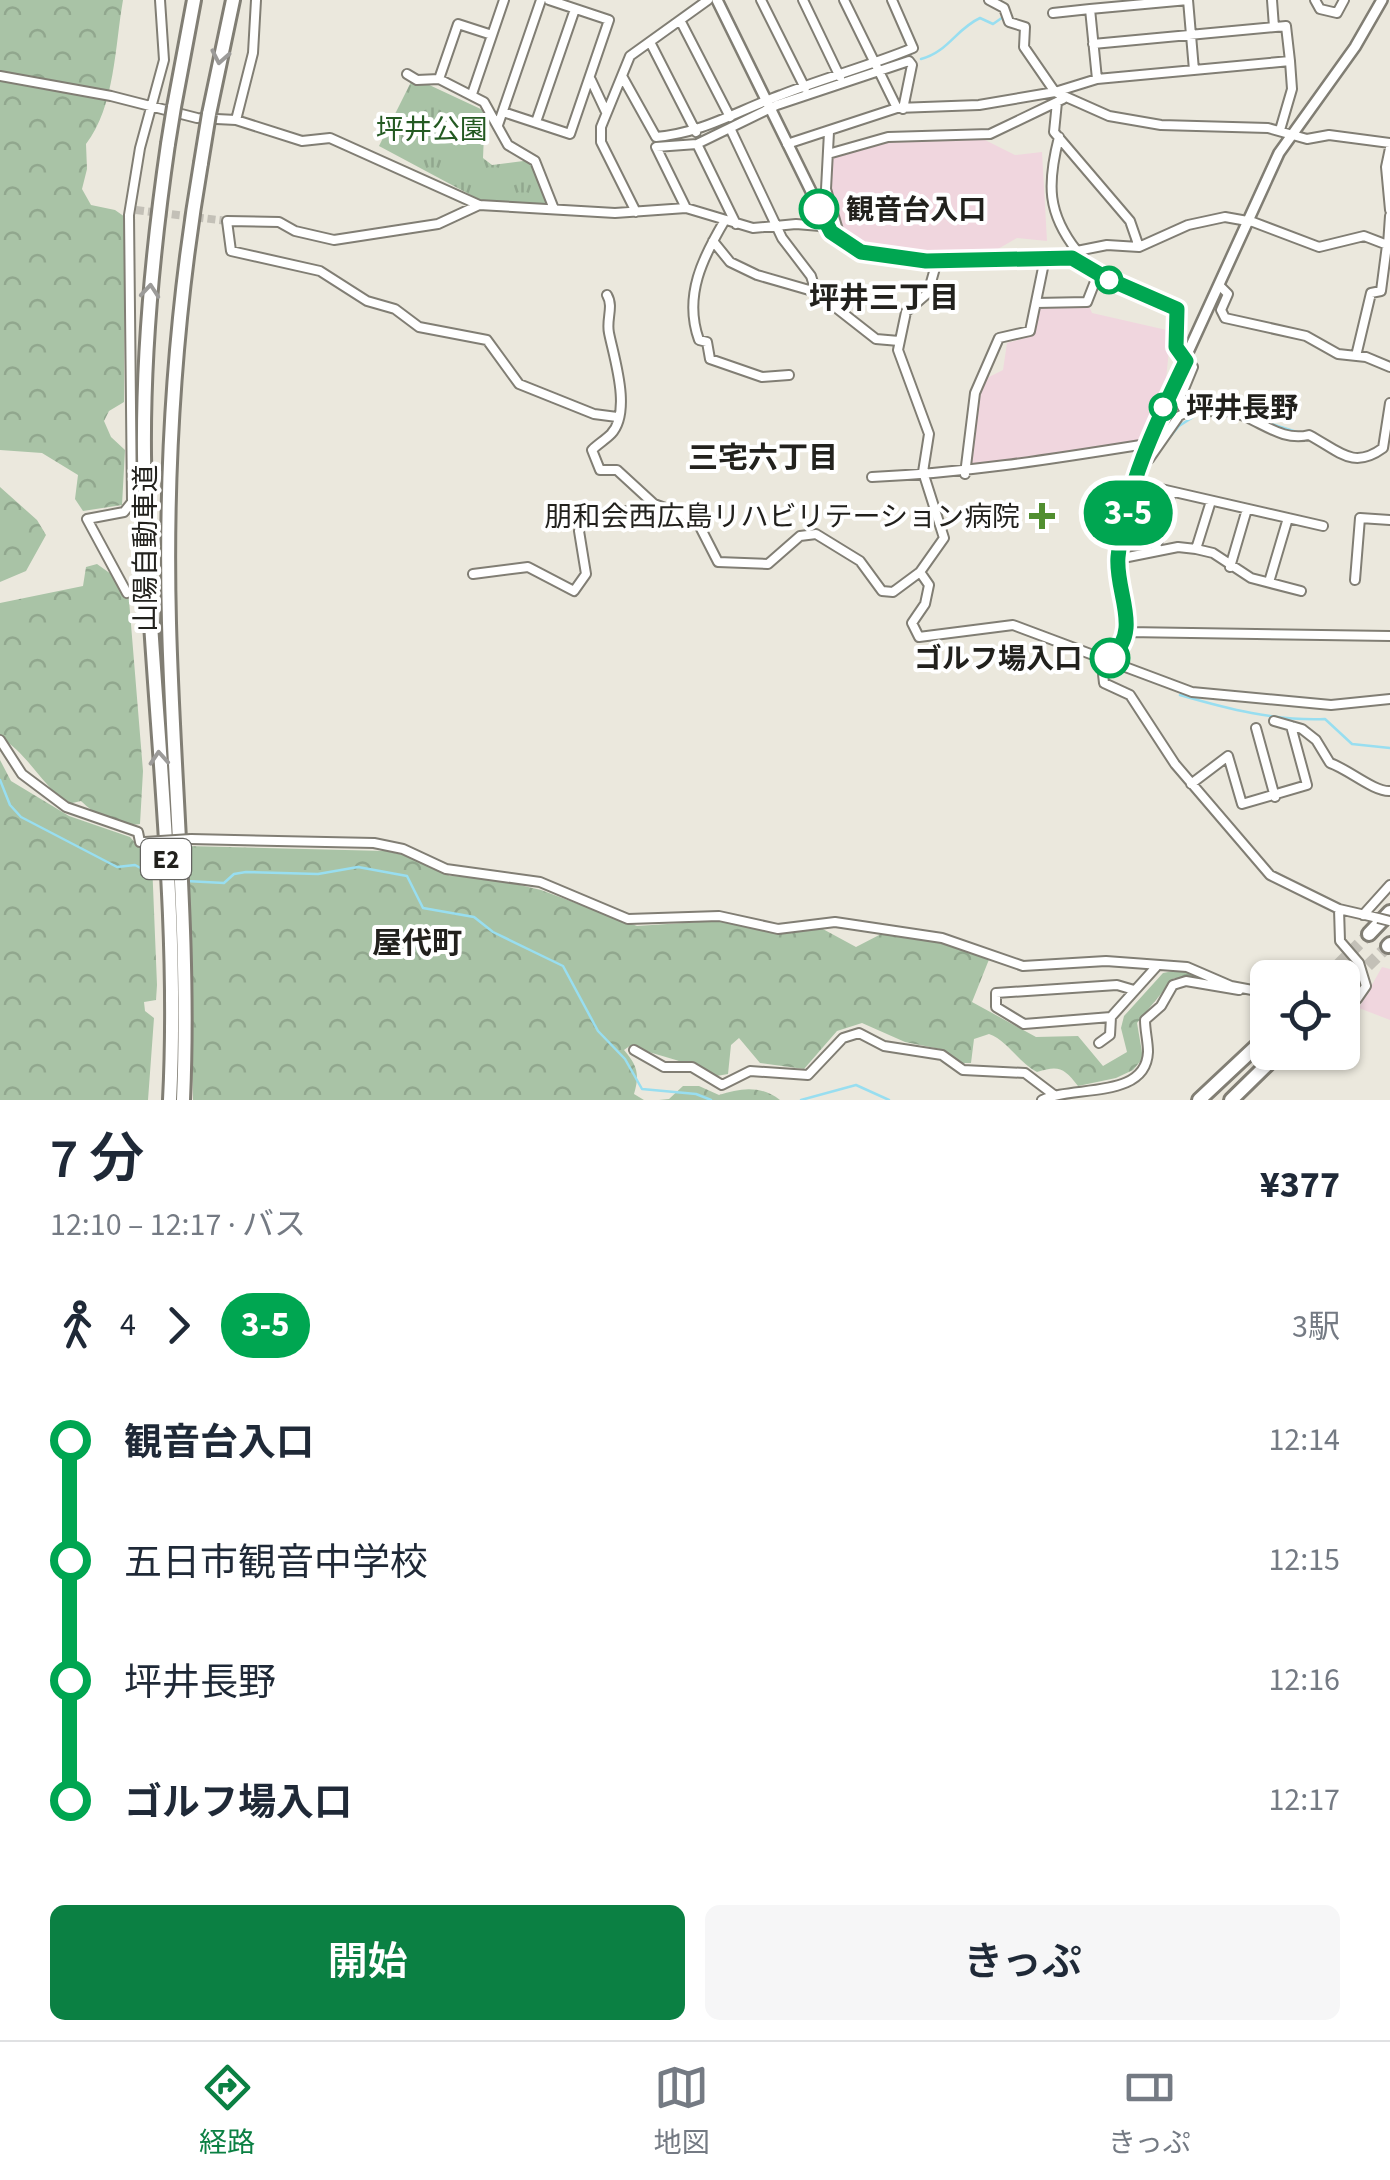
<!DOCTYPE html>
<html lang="ja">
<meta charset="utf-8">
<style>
:root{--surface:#fff;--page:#f6f6f7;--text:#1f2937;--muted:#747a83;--line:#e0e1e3;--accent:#0b8043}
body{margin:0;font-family:"Source Sans 3","Noto Sans JP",sans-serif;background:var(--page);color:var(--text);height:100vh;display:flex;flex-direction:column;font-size:38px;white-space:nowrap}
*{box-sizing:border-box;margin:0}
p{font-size:32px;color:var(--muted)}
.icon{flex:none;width:55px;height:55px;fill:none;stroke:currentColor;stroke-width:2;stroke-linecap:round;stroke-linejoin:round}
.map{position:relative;height:1100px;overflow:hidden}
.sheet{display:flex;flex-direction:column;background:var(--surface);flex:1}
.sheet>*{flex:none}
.badge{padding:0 20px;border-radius:32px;font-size:35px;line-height:65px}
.fabs{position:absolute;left:1250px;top:960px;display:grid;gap:20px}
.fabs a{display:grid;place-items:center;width:110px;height:110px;border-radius:15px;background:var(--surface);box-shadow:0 2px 8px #0004;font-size:50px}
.map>.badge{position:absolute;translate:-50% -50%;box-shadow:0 0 0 5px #fff}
.legs{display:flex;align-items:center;gap:15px;height:110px;padding:0 50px;font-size:32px}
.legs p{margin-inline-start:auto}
.overview{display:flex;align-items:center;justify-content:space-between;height:170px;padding:0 50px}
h1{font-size:55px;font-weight:600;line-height:75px}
.action{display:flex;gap:20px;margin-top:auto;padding:20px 50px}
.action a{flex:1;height:115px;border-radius:15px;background:var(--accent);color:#fff;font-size:40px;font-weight:600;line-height:115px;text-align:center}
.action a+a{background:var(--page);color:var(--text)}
ul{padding:0 50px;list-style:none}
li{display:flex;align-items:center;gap:35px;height:120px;font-size:38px}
li i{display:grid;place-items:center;width:15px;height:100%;margin:0 12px;background:currentColor}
li i::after{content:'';width:25px;height:25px;margin:-12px;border:8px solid;border-radius:50%;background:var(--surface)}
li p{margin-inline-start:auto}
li:first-child i{background:linear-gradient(#0000 50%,currentColor 0)}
li:last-child i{background:linear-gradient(currentColor 50%,#0000 0)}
.menu{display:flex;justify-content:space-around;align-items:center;height:140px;border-top:2px solid var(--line);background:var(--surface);font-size:28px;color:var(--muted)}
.menu a{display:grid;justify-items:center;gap:5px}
.menu .current{color:var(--accent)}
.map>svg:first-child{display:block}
</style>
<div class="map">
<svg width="1390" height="1100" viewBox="0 0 1390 1100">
<defs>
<pattern id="grass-tufts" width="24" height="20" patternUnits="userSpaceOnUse" patternTransform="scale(2.5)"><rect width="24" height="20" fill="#a9c3a6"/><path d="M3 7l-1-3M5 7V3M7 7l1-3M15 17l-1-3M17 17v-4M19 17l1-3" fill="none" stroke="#91a78e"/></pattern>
<pattern id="forest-crowns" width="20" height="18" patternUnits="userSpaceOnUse" patternTransform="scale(2.5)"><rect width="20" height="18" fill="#a9c3a6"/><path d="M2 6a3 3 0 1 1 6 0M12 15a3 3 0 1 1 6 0" fill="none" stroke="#91a78e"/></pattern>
</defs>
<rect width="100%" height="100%" fill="#ebe8dd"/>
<!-- education -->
<path fill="#f0d6de" d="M981 138 1015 155 1042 152 1047 241 1017 238 984 257H930L861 248 843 235 828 185 832 156 887 140Z
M1071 303 1089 306 1092 313 1171 331 1166 379 1139 442 970 467 980 396 987 378 1003 370 1007 343 1032 336 1040 305Z
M1382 967 1390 969V1020L1359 1008Z"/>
<!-- grass -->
<path fill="url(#grass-tufts)" d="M411 82 425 83 485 111 483 158 492 165 531 160 547 204 480 200 379 146Z"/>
<!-- forest -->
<path fill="url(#forest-crowns)" d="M0 0H123C115 45 115 107 86 144L87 169 82 189 91 205 115 210 125 217 124 402 109 411 104 421 111 437 125 450 122 505 83 511 75 499 78 475 42 453 0 450Z
M0 487 37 520 46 535 26 571 0 582Z
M97 564 125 584 129 600 143 771 140 824C118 827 97 817 81 801L68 804C41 784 29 755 0 737V603L83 586 86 567Z
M0 760 11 781 69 816 130 837 152 862 157 985 156 1000 144 1002 145 1011 154 1018 148 1100H0Z
M187 846 386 851 417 858 450 876 486 877 541 890 637 926 728 920 791 931 821 928 856 947 885 932 964 947 990 957 972 1002 1036 1037 1078 1036 1103 1066 1127 1052 1121 1028 1124 1016 1163 973 1178 970 1212 979 1174 978 1137 1023 1143 1058 1133 1070 1116 1078 1078 1086C1064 1068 1059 1065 1037 1072 1018 1062 1008 1041 989 1034L974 1039 971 1063H960L940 1049 905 1042 862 1023 837 1031 804 1069 760 1063 739 1038 731 1045 728 1074 711 1077C686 1058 658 1058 631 1045L624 1050C637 1065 640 1074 634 1094L644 1100H193Z
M683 1086H699L719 1095C740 1088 761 1085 780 1100H659L669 1099Z"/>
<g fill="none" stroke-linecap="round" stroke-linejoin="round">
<!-- stream -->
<path stroke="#98def0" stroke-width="2.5" d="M921 59C948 52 956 29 980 18L993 24 1006 15
M1213 407 1234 410
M1265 422 1300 433
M1163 445 1179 426 1201 412
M1180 695C1228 709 1275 721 1325 719L1352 744 1390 748
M0 780 10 805 21 817 117 867 135 865 163 880
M186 881 224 883 234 874 246 872 318 874 358 867 407 876 423 908 474 917 493 932 563 966 598 1031 625 1059 642 1089 696 1094 711 1100
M801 1100 856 1085 889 1100"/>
<!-- minor-tunnel -->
<path stroke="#c3c0b7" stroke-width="8" stroke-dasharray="8 4" stroke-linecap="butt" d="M136 210 227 221"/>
<!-- motorway-tunnel -->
<path stroke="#c3c0b7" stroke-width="12" stroke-dasharray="12 6" stroke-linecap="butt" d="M1325 978 1369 934
M1342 991 1388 946"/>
<defs>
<path id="minor" d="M761 0 805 88
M803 0 840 77
M844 0 897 108
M989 0 1004 8 1009 22 1025 27 1024 47 1055 92 1109 116 1161 125 1268 128 1307 139 1329 135 1390 143
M1272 0 1274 27
M1315 0 1320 9 1337 13 1344 0
M1090 9 1188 0 1194 70
M1053 13 1090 9 1097 79
M680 20 730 117
M650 42 696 132
M1093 44 1286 26 1290 61
M407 74 417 80 439 79 484 102 508 145 535 161 554 209
M0 76 111 96 197 118 236 120 302 141 330 138 479 205 615 213 686 208 753 228 796 224 820 226 861 252 926 261 1072 258 1106 279 1177 309 1176 347 1193 367 1179 401 1185 412
M622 76 656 137C703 133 737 111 781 95 824 78 869 66 913 48L892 0
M439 79 458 24 492 35
M591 80 606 112
M472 94 504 0
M1057 102 1054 132 1130 221 1139 247
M503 112 570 134 609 20 549 0
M236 120 253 53 256 0
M536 122 574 12
M498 125 541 0
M730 128 782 238 811 276 816 292
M829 132 826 189 840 237
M1059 137C1047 184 1047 213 1077 251
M697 144 736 224
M787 144 897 108 979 105 1055 92 1097 79 1290 61 1292 89 1280 130
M1390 148 1386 167 1390 210
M828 154 888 137 990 134 1063 99
M479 205 438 224 334 240 295 231 279 222 227 221 231 251 320 271 367 301 395 309 419 327 487 340 519 384 594 414 617 417
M686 208 656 147 697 144 777 105 909 61 912 65 903 109
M636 212 601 142V127L630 56 708 0
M725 220C703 257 683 296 699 340L707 342 710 359 762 377 789 375
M713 241 730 262 757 275 816 292 876 339 899 341
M1388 245 1390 216
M1077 251 1107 245 1139 247 1188 225 1225 217 1253 222 1319 247 1364 236 1390 246
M1219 285 1228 294 1221 310 1225 318 1306 336 1338 354 1366 357 1390 367
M607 295C614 307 606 319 609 333 614 358 632 412 611 434 605 440 598 444 592 450L600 470H617L654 504 696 519 718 562 768 564 800 536 816 534 860 561 882 591 893 592 920 572 929 585 925 604 912 623 919 637 1013 625 1192 692 1331 705 1390 699
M1036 303 1087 302 1098 274
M1356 356 1371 293 1381 291 1387 245
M1142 458 1149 459 1179 416 1195 408C1208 414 1212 410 1225 411 1255 414 1278 443 1309 435 1339 451 1353 470 1383 448L1390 403
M965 474 975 393 999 338 1030 331 1045 258
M872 477C966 473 1052 459 1146 444L1118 556 1127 630 1122 647 1102 665 1104 683 1130 695 1175 764 1270 875 1339 909 1378 918
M1135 483 1323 526
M1196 549 1211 501
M1155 551 1171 492
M1118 559 1178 547 1196 549 1213 553 1251 578 1301 591
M1230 567 1247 509
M920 572 944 538 923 472 929 434 898 350 906 312 928 293 937 261
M473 574 528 567 574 591 586 574 579 531 582 523 600 514 656 508
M1355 580 1360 518 1390 520
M1269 582 1288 518
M127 593 87 519 124 512 132 502 129 215 140 148 164 60 160 0
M1127 632 1390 636
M1274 721 1302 729 1316 740 1330 763C1348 769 1374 792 1390 791
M1256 728 1275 797
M0 740 22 774 66 807 138 832 140 842H145
M1191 784 1228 756 1242 804 1307 785 1291 726
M191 839 374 843 403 849 446 869 540 882 628 919 719 916 778 929 835 922 942 938 1023 966 1106 961 1187 967 1231 986 1268 993
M1339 909 1340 941 1359 963 1366 986 1357 999 1342 997
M1363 915 1390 885
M1134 990 1117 985 996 993V1007L1024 1024 1111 1017 1156 967
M1099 1043 1110 1035 1111 1017
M634 1050 664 1067H692L722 1085 750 1071 808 1075 843 1038 859 1033 884 1046 942 1055 963 1070 1025 1073 1054 1095
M1042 1100C1072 1085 1146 1100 1148 1052 1148 1041 1145 1031 1145 1020L1161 1006 1173 985 1186 981 1239 990"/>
<path id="tertiary" d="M717 0 831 232
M1146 444 1279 153 1355 47 1382 0"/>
<path id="motorway" d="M174 107 194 0
M209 114 233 0
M168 144C153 247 143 350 144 454 146 669 181 885 170 1100
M1369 934 1390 912
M1388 946 1390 944
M183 1100C190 941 173 782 169 623 165 469 175 315 201 163
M1199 1100 1263 1040
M1231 1100 1280 1052"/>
</defs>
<!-- minor casing -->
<use href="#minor" stroke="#817e74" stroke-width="12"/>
<!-- tertiary casing -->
<use href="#tertiary" stroke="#817e74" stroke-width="14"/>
<!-- motorway casing -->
<use href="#motorway" stroke="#817e74" stroke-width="18"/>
<!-- minor -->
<use href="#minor" stroke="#fff" stroke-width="8"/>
<!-- tertiary -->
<use href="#tertiary" stroke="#fff" stroke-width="9"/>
<!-- motorway -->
<use href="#motorway" stroke="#fff" stroke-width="12"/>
<defs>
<path id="minor-bridge" d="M145 842 191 839
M1378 918 1390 921"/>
<path id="motorway-bridge" d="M168 144 174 107
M201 163 209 114"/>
</defs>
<!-- minor-bridge casing -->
<use href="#minor-bridge" stroke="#817e74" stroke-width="12" stroke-linecap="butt"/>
<!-- motorway-bridge casing -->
<use href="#motorway-bridge" stroke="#817e74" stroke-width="18" stroke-linecap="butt"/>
<!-- minor-bridge -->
<use href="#minor-bridge" stroke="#fff" stroke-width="8"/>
<!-- motorway-bridge -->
<use href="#motorway-bridge" stroke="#fff" stroke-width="12"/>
</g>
<!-- one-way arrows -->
<defs><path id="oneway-chevron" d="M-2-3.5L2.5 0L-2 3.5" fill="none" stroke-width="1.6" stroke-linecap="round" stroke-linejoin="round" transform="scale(2.5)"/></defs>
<g stroke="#9c9b99">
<use href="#oneway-chevron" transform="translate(220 57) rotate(101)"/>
<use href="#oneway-chevron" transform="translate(150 291) rotate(-85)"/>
<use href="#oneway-chevron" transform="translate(159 758) rotate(-94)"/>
</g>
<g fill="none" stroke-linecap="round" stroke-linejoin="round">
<defs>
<path id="line-1" d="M819 209 831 232 861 252 926 261 1072 258 1106 278 1177 309 1176 347 1186 361C1156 423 1125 488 1118 557 1115 593 1143 630 1110 658"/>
</defs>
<!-- line-1 casing -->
<use href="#line-1" stroke="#fff" stroke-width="22"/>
<!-- line-1 -->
<use href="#line-1" stroke="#00a651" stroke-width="15"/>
</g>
<!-- markers -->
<g fill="#fff" stroke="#00a651" stroke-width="5">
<circle cx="819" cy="209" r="18"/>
<circle cx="1109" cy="280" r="12"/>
<circle cx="1163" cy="407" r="12"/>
<circle cx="1110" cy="658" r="18"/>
</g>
<path fill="#518f30" stroke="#fff" stroke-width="4" d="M1037 501h10v10h10v10h-10v10h-10v-10h-10v-10h10z"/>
<g text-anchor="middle" stroke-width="8" stroke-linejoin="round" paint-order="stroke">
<!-- shield labels -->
<rect fill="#fff" stroke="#646461" stroke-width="2.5" x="141" y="839" width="50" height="40" rx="8"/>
<g font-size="25" font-weight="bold" fill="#22211d">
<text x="166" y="868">E2</text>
</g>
<!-- park labels -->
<g font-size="28" fill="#245a22" stroke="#fff">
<text x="432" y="139">坪井公園</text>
</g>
<!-- stop labels -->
<g font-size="28" font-weight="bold" fill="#22211d" stroke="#fff" text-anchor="start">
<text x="846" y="219">観音台入口</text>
<text x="1186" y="417">坪井長野</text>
<text x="1082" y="668" text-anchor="end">ゴルフ場入口</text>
</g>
<!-- poi labels -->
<g font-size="28" fill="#22211d" stroke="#fff" text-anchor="end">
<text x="1020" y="526">朋和会西広島リハビリテーション病院</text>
</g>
<!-- street labels -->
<g font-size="28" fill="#22211d" stroke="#fff">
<text transform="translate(145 548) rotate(-90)" y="10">山陽自動車道</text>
</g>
<!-- neighbourhood labels -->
<g font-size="30" font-weight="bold" fill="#22211d" stroke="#fff">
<text x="884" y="308">坪井三丁目</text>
<text x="763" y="468">三宅六丁目</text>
<text x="417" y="953">屋代町</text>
</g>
</g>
</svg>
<div class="fabs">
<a><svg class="icon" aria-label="locate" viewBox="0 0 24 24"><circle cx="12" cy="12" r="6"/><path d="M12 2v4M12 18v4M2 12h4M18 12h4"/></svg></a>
</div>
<b class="badge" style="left:1128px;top:513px;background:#00a651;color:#fff">3-5</b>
</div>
<section class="sheet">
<div class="overview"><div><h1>7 分</h1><p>12:10 – 12:17 · バス</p></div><b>¥377</b></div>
<div class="legs"><svg class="icon" aria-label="walk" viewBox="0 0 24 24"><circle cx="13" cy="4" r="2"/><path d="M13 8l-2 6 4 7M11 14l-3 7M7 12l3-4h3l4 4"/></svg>4<svg class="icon" aria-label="forward" viewBox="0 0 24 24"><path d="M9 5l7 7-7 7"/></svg><b class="badge" style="background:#00a651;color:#fff">3-5</b><p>3駅</p></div>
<ul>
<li><i style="color:#00a651"></i><b>観音台入口</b><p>12:14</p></li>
<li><i style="color:#00a651"></i><span>五日市観音中学校</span><p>12:15</p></li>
<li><i style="color:#00a651"></i><span>坪井長野</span><p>12:16</p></li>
<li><i style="color:#00a651"></i><b>ゴルフ場入口</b><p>12:17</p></li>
</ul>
<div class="action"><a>開始</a><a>きっぷ</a></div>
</section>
<nav class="menu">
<a class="current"><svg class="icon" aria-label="directions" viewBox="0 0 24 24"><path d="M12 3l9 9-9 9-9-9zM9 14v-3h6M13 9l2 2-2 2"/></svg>経路</a>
<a><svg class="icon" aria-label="map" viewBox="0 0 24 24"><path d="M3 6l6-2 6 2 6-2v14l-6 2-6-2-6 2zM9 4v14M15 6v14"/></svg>地図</a>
<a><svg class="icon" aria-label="tickets" viewBox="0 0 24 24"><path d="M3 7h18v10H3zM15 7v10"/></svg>きっぷ</a>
</nav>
